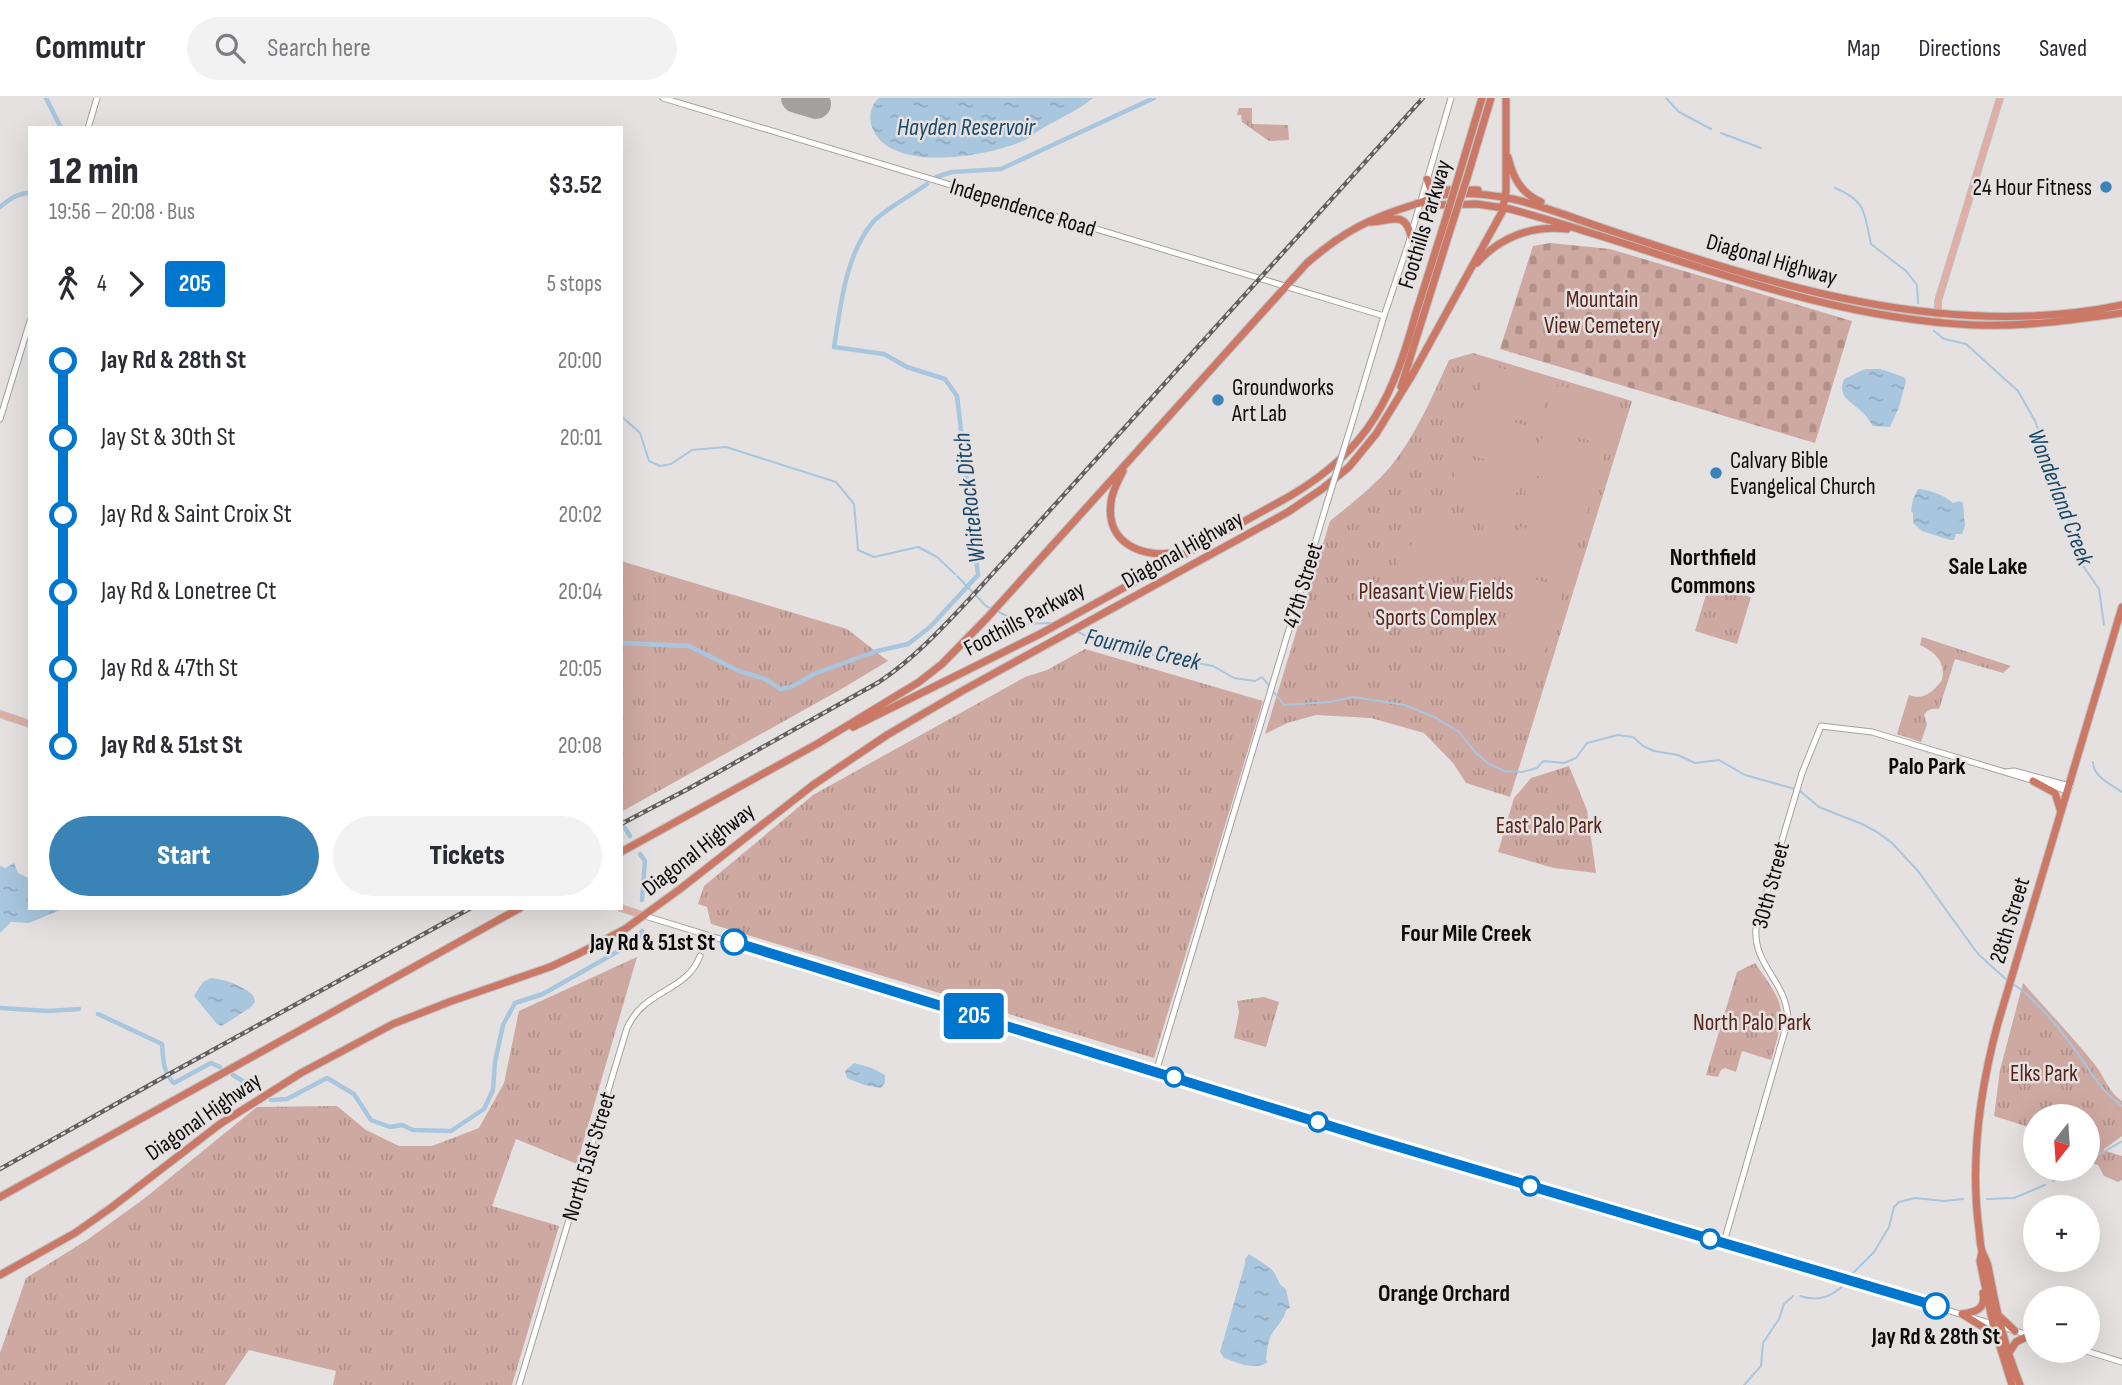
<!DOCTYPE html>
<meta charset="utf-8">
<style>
:root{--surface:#fff;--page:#f2f2f3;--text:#2b2b33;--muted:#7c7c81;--line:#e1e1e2;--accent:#3a83b7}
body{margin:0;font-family:"Sofia Sans Condensed",sans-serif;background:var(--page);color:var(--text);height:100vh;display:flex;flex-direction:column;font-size:26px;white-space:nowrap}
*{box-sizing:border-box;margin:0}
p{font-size:23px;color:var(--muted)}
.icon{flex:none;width:38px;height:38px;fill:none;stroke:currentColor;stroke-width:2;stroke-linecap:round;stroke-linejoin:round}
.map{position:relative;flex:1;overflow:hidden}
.details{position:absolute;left:28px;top:28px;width:595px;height:784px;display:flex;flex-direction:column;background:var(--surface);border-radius:0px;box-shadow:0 7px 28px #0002}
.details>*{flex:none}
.badge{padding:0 14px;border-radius:5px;font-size:24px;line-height:46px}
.needle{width:46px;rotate:197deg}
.fabs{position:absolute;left:2023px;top:1006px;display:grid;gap:14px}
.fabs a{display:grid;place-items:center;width:77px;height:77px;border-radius:50%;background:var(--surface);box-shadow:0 7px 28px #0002;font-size:35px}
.map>.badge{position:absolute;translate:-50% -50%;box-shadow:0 0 0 4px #fff}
.legs{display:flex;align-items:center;gap:10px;height:77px;padding:0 21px;font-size:23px}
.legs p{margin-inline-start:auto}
.summary{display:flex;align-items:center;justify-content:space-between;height:119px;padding:0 21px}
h1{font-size:38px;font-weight:800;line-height:52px}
.primary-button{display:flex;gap:14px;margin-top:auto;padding:14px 21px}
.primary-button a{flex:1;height:80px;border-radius:42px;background:var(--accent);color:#fff;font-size:28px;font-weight:800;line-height:80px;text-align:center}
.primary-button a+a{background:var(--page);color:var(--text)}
ul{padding:0 21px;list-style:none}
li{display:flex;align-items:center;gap:24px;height:77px;font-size:26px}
li i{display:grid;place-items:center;width:10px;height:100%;margin:0 9px;background:currentColor}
li i::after{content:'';width:18px;height:18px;margin:-9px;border:5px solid;border-radius:50%;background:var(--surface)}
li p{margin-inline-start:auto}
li:first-child i{background:linear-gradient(#0000 50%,currentColor 0)}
li:last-child i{background:linear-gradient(currentColor 50%,#0000 0)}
header{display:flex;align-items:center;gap:42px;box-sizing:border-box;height:98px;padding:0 35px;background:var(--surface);border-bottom:2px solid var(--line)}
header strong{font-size:33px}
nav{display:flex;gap:38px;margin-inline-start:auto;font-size:24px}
.search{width:490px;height:63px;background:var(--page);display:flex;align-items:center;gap:18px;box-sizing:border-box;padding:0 24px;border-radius:38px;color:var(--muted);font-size:26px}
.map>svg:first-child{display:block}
</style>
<header>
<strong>Commutr</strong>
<div class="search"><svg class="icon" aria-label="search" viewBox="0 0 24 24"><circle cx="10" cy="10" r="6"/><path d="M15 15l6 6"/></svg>Search here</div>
<nav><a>Map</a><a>Directions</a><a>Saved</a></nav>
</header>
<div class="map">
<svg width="2122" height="1287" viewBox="0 0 2122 1287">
<defs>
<pattern id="grass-tufts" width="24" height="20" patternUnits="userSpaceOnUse" patternTransform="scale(1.75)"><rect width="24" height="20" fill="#cea9a1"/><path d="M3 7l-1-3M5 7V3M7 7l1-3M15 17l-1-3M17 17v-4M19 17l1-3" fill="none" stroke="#b09089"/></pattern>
<pattern id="cemetery-stones" width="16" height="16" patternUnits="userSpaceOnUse" patternTransform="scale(1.75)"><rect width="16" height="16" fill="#cea9a1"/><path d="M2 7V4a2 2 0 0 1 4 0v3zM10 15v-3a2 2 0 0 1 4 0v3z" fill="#b09089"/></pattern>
<pattern id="water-ripples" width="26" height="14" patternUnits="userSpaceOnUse" patternTransform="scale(1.75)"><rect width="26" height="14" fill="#a8c6de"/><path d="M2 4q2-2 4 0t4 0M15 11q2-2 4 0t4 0" fill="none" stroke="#8fa9bd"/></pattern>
</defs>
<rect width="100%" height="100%" fill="#e5e1e0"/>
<!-- grass -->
<path fill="url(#grass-tufts)" d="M1239 10H1252V26L1288 27 1289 42 1269 43 1242 24 1241 17H1237Z
M1473 255 1632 303 1510 699 1466 685 1453 665 1424 635 1371 620 1316 617 1287 625 1265 636 1330 423C1351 406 1373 389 1391 368 1416 337 1432 299 1449 262Z
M621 463 847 531 888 563 838 593 621 714Z
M1709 487 1751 499 1737 546 1695 533Z
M1922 539 2011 568 2003 575 1955 561 1939 611C1932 610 1928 611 1924 617L1927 626 1921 644 1897 636 1909 597C1923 603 1934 593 1942 582 1946 564 1935 554 1920 547Z
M1085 551 1263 603 1154 960 711 826 707 809 698 806 704 788 813 697 1025 579 1047 572Z
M1569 668 1587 712 1596 775 1554 770 1498 754 1514 700 1531 680Z
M637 859 577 1066 516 1041 492 1108 559 1128 512 1287H333L336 1273 249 1252 225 1287H0V1255L26 1180 87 1142 145 1100 257 1009 337 1008 366 1032 399 1048H432L479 1030 504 985 519 913Z
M1755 865C1786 909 1787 910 1771 962L1742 953 1736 974 1725 970 1721 972 1718 979 1706 977 1737 874Z
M2023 885C2047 912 2073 939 2096 968 2105 980 2109 995 2122 1003V1038L2103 1052 2122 1058V1082L2118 1084 2104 1078 2098 1067 2088 1064V1018H2035V1031L1994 1018 2000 972Z
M1264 899 1279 904 1266 949 1234 940 1239 914 1237 903Z"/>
<!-- cemetery -->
<path fill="url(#cemetery-stones)" d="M1550 145 1610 151 1852 223 1815 345 1500 251 1533 148Z"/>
<!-- pitch -->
<path fill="#cea9a1" d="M1488 266 1550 285 1537 327 1475 308Z
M1558 287 1620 306 1607 348 1545 329Z
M1474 312 1536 331 1523 373 1461 354Z
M1544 333 1606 352 1593 395 1531 376Z
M1460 358 1522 377 1509 420 1447 401Z
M1530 379 1592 399 1579 441 1517 422Z
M1431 419 1467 445 1418 513 1382 487Z
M1484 426 1512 435 1499 480 1470 472Z
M1520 429 1577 446 1565 486 1508 469Z
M1507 473 1564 490 1552 529 1495 512Z
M1469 475 1497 484 1483 530 1455 521Z
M1505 519 1551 533 1542 562 1496 548Z"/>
<!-- water -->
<path fill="url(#water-ripples)" d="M879 0H1093C1076 14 1057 21 1038 33 1033 36 1030 40 1025 42 991 58 889 77 872 29 868 18 871 7 879 0Z
M1865 271H1880L1904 279 1906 283 1899 309 1890 329 1873 328C1869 323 1867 318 1862 314 1851 303 1837 299 1844 281Z
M1918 391C1930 392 1944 397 1953 405L1959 403 1963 405 1965 428 1962 436H1956L1954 442H1950L1922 433 1913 425V415L1911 413 1913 401Z
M14 765 18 775 30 781V810H65L29 825 11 824 0 835V768L5 770Z
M211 880C227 882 241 887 253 897L255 904 251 909 222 928 217 926 194 898 203 884Z
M854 965 872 970 885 977V985L881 990 864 987 847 980 845 973Z
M1249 1156C1256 1161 1269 1168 1273 1173 1279 1181 1277 1186 1286 1191L1290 1210 1286 1212C1284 1224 1272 1231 1269 1243 1267 1249 1267 1256 1266 1262L1268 1264C1254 1273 1239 1265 1224 1260L1220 1254 1245 1166V1161Z"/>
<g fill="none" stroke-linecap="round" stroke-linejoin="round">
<!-- stream -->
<path stroke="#a8c6de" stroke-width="2" d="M1666 0 1679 14 1711 31
M1721 35 1761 50
M1835 90C1867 103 1864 115 1871 146L1906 173 1917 187 1918 205
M1934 233 1944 241 1966 246 2018 293 2035 323 2047 354 2052 363 2055 379 2067 413 2073 444 2081 465 2099 491 2104 527
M621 318 640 335 649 363 660 368 671 366 692 352 726 349 836 384 854 406 858 452 874 459 918 449 937 459 955 476
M957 478 986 508 992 511
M997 513 1022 526 1051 525
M1076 533 1107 548 1213 568 1234 580 1255 583 1262 579 1270 589
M1273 593 1284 607 1330 604 1353 599 1405 607 1436 620 1459 634 1475 654 1489 666 1505 673 1522 674 1537 670 1543 663 1564 665 1576 660 1587 645 1618 637 1633 639 1643 648 1654 653 1678 657 1695 665 1719 662 1745 677 1795 691
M2093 664C2093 679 2111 686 2122 694
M1800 693 1819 709 1862 726 1877 734 1892 745 1918 773 1978 856 2008 883
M2013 886C2036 901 2056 926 2073 949 2089 970 2100 993 2122 1008
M2088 1060 2100 1056 2122 1043
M2053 1083 2071 1071
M1987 1101 2014 1100 2045 1087
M1851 1177 1874 1154 1889 1129 1894 1109 1899 1104 1915 1100 1944 1103 1963 1101
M1800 1198C1819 1204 1831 1199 1845 1186
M1744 1287 1761 1268 1763 1245 1779 1221 1784 1206 1793 1198"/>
<!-- canal -->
<path stroke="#a8c6de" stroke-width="4.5" d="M46 0 61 30
M936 79 952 74 1001 71 1154 0
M0 109C9 102 17 95 30 95
M621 545 689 548 739 573 765 581 780 591 791 589 816 575 877 553 908 546 930 529 978 477 957 298 945 281 907 269 884 256 834 249C841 206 845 158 873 124 884 112 913 96 927 86
M621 724 630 738
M640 756 645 763 642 802
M0 910 48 913 79 911
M98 916 162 946C163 960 163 975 174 985L211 965 220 969
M233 977 252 989
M271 1002 287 1001 327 980 354 996 371 1022 390 1029 402 1027 413 1032 451 1033 484 1011 493 992 495 964 503 927 515 905 543 896 636 843 642 833"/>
<!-- taxiway -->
<path stroke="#a4a0a0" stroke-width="12" d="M816 6 821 0"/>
<!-- runway -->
<path stroke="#a4a0a0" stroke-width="30" d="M796 0 816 6"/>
<defs>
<path id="minor" d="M663 0 1384 218
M88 30 97 0
M0 321 30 223
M1351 328 1384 218 1408 147 1451 0
M2006 674 2014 673 2070 688
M645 818 1372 1041 1724 1144 2035 1239
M1156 974 1327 405
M1724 1144 1788 922C1787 883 1753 868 1756 830L1802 675 1821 628 1872 634 2068 693
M2086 1253 2122 1264
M519 1287 627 930C645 890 686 895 700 858"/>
<path id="major" d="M1938 224V203L2000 0
M0 616 30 626
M621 810 645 818"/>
<path id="highway" d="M1508 59C1513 80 1521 95 1541 104
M1458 80 1482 0
M1467 80 1491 0
M1427 81 1430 89 1433 92H1478
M1421 105 1435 107 1477 106 1510 111C1663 152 1813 220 1974 227 2024 229 2073 222 2122 215
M1371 124C1391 123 1405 112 1411 138
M1477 165C1500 139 1532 127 1567 131
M1401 289 1453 123
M1123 373C1118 383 1112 393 1111 404 1105 447 1145 461 1179 454
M853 629 1040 536 1290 398C1324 378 1354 353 1375 319 1395 287 1406 251 1416 215 1426 184 1435 154 1445 123
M2033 683 2055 695 2061 714
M621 754 817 646 919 584 942 566 987 520 1307 165C1344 133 1370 120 1416 106 1421 105 1426 102 1431 100 1456 92 1487 96 1513 101 1544 108 1573 120 1603 130 1770 186 1945 244 2122 207
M0 1099 520 810
M1982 1154 1980 1163 1993 1226 2012 1287
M0 1177 75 1135 112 1109 220 1026 301 975 393 926 449 904 550 869 580 855 625 831 680 791 813 687 887 637 962 593 1288 414 1322 391 1349 369 1376 336 1411 279 1502 114 1506 93V0
M1962 1216C1976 1214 1986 1211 1983 1195
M1962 1216 1988 1232 1995 1242
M1997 1216 2015 1233
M2008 1256 2016 1244 2030 1237
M2020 1287C2004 1247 1996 1211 1988 1168 1987 1163 1984 1159 1982 1153 1980 1147 1980 1139 1979 1132 1970 1064 1980 991 1998 925L2122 509"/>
</defs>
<!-- minor casing -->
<use href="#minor" stroke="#a4a09f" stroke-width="7"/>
<!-- major casing -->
<use href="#major" stroke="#c0c0c0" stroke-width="8"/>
<!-- highway casing -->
<use href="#highway" stroke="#c0c0c0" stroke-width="9"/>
<!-- minor -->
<use href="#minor" stroke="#fff" stroke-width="5"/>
<!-- major -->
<use href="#major" stroke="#e0aea3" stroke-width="6"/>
<!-- highway -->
<use href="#highway" stroke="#cc7866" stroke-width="7"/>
<defs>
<path id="rail" d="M621 726 688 691 879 584C916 559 945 527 975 495L1423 0
M0 1071 171 975 471 810"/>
</defs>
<!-- rail casing -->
<use href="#rail" stroke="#62605f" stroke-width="4.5"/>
<!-- rail -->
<use href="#rail" stroke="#e5e1e0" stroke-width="2" stroke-dasharray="5" stroke-linecap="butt"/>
<defs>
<path id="minor-bridge" d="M1327 405 1351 328"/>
<path id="highway-bridge" d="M1445 123 1458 80
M1453 123 1467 80"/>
</defs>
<!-- minor-bridge casing -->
<use href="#minor-bridge" stroke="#a4a09f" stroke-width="7" stroke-linecap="butt"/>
<!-- highway-bridge casing -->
<use href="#highway-bridge" stroke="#c0c0c0" stroke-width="9" stroke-linecap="butt"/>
<!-- minor-bridge -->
<use href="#minor-bridge" stroke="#fff" stroke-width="5"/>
<!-- highway-bridge -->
<use href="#highway-bridge" stroke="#cc7866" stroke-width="7"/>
</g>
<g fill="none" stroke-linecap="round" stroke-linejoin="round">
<defs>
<path id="line-1" d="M734 844 1372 1041 1936 1208"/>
</defs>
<!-- line-1 casing -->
<use href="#line-1" stroke="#fff" stroke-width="16"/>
<!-- line-1 -->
<use href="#line-1" stroke="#0076ce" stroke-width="10"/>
</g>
<!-- markers -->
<g fill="#3a83b7" stroke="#e5e1e0" stroke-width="2.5">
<circle cx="2106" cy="89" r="7"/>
<circle cx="1218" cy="302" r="7"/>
<circle cx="1716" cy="375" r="7"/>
</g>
<g fill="#fff" stroke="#0076ce" stroke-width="3.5">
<circle cx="734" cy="844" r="12"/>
<circle cx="1174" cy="979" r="9"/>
<circle cx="1318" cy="1024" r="9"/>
<circle cx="1530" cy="1088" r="9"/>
<circle cx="1710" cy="1141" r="9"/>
<circle cx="1936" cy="1208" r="12"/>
</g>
<g text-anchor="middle" stroke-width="5" stroke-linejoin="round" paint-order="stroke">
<!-- poi labels -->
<g font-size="23" fill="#0c0b0b" stroke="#e5e1e0" text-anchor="start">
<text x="2092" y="97" text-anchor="end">24 Hour Fitness</text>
<text x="1232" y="297">Groundworks<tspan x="1232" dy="26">Art Lab</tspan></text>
<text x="1730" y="370">Calvary Bible<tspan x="1730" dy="26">Evangelical Church</tspan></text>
</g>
<!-- street labels -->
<g font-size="23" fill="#0c0b0b" stroke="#e5e1e0">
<text transform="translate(1023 109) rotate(17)" y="8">Independence Road</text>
<text transform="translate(1424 126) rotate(-73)" y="8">Foothills Parkway</text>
<text transform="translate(1772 161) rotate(16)" y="8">Diagonal Highway</text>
<text transform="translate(1182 451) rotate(-29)" y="8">Diagonal Highway</text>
<text transform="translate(1302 487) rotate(-73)" y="8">47th Street</text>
<text transform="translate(1024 520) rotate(-28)" y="8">Foothills Parkway</text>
<text transform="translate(698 751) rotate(-38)" y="8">Diagonal Highway</text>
<text transform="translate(1770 787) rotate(-75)" y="8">30th Street</text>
<text transform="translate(2009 822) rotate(-73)" y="8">28th Street</text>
<text transform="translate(203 1018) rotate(-35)" y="8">Diagonal Highway</text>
<text transform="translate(588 1058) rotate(-73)" y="8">North 51st Street</text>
</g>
<!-- park labels -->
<g font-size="23" fill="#57241a" stroke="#e5e1e0">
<text x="1602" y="209">Mountain<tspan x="1602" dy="26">View Cemetery</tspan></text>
<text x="1436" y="501">Pleasant View Fields<tspan x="1436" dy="26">Sports Complex</tspan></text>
<text x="1549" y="735">East Palo Park</text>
<text x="1752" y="932">North Palo Park</text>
<text x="2044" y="983">Elks Park</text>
</g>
<!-- stop labels -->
<g font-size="23" font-weight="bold" fill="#0c0b0b" stroke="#e5e1e0" text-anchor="end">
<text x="715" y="852">Jay Rd &amp; 51st St</text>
<text x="1936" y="1246" text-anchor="middle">Jay Rd &amp; 28th St</text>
</g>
<!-- water labels -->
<g font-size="24" font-style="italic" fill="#17486a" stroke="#e5e1e0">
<text x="966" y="37">Hayden Reservoir</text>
<text transform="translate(2061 399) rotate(69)" y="8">Wonderland Creek</text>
<text transform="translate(969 400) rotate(-97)" y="8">WhiteRock Ditch</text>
<text transform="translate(1143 551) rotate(13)" y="8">Fourmile Creek</text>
</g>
<!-- neighbourhood labels -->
<g font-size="24" font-weight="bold" fill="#0c0b0b" stroke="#e5e1e0">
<text x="1713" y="467">Northfield<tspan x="1713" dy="28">Commons</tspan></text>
<text x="1988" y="476">Sale Lake</text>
<text x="1927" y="676">Palo Park</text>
<text x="1466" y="843">Four Mile Creek</text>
<text x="1444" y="1203">Orange Orchard</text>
</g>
</g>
</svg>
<div class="fabs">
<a><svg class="needle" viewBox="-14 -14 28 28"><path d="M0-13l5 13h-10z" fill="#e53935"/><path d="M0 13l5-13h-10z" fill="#7c7c81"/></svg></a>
<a>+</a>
<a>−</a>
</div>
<b class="badge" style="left:974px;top:918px;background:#0076ce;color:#fff">205</b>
<section class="details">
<div class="summary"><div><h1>12 min</h1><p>19:56 – 20:08 · Bus</p></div><b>$3.52</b></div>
<div class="legs"><svg class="icon" aria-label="walk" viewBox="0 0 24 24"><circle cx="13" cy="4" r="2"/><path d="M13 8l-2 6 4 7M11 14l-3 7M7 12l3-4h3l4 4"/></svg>4<svg class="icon" aria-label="forward" viewBox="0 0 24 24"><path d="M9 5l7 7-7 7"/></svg><b class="badge" style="background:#0076ce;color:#fff">205</b><p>5 stops</p></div>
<ul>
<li><i style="color:#0076ce"></i><b>Jay Rd &amp; 28th St</b><p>20:00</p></li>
<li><i style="color:#0076ce"></i><span>Jay St &amp; 30th St</span><p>20:01</p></li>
<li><i style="color:#0076ce"></i><span>Jay Rd &amp; Saint Croix St</span><p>20:02</p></li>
<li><i style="color:#0076ce"></i><span>Jay Rd &amp; Lonetree Ct</span><p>20:04</p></li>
<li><i style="color:#0076ce"></i><span>Jay Rd &amp; 47th St</span><p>20:05</p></li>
<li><i style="color:#0076ce"></i><b>Jay Rd &amp; 51st St</b><p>20:08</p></li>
</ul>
<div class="primary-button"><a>Start</a><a>Tickets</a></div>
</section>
</div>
